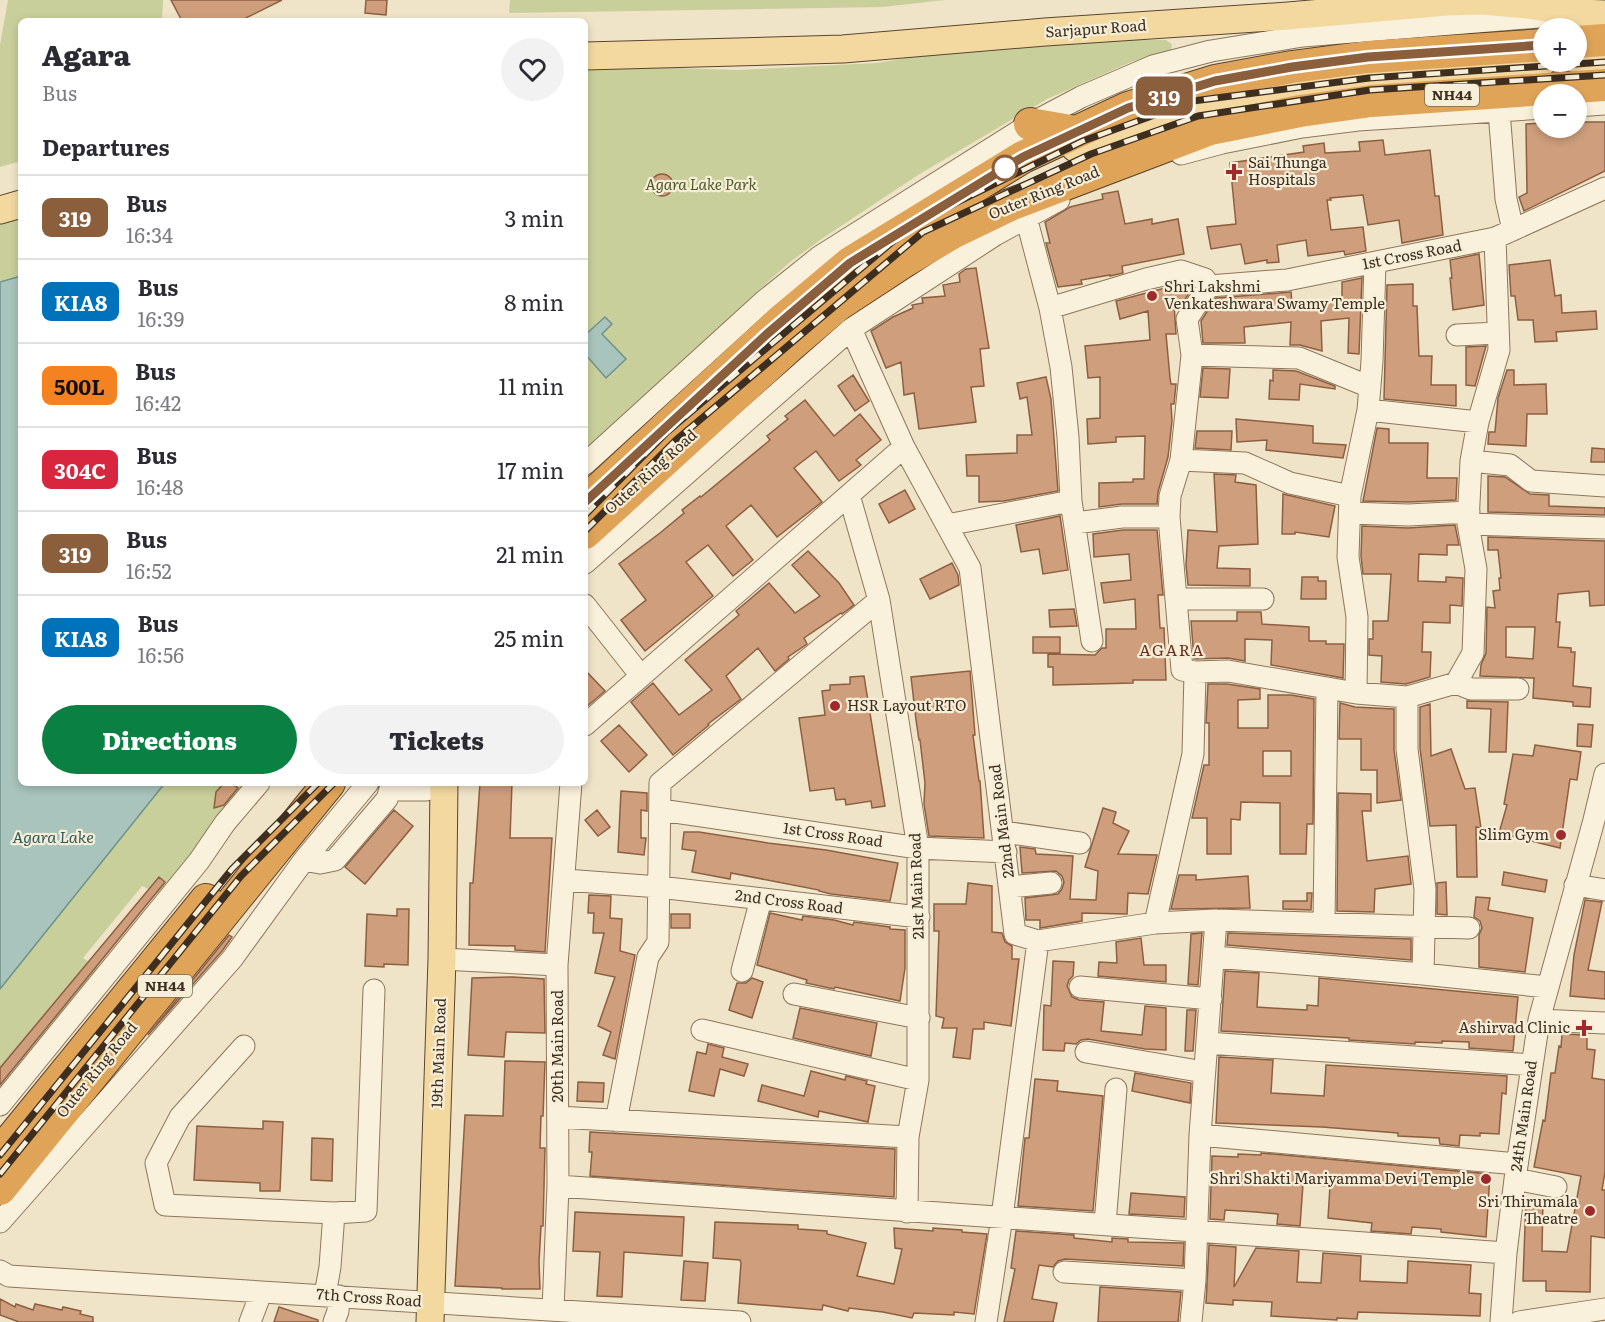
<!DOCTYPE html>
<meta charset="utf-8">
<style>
:root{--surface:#fff;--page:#f2f2f3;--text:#2b2b33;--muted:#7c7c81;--line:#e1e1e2;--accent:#0b8043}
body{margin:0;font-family:Literata,serif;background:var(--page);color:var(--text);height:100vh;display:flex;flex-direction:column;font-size:22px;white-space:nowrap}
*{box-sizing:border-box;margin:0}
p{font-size:20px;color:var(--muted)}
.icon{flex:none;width:33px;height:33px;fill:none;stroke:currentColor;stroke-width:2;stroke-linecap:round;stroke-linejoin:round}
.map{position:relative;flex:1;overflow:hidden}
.drawer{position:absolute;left:18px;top:18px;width:570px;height:768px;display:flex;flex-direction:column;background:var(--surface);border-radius:9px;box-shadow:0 3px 9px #0003}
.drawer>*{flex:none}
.badge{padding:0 12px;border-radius:9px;font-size:21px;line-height:39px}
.tools{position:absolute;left:1533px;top:18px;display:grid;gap:12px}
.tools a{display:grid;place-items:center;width:54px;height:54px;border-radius:50%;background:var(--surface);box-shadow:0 3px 9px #0003;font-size:30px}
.map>.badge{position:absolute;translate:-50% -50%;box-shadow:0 0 0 3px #fff}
h2{padding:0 24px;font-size:22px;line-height:54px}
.round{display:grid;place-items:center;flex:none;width:63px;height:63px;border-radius:32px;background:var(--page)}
.head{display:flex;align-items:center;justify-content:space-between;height:102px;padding:0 24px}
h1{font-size:28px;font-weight:800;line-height:45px}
.cta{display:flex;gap:12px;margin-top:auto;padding:12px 24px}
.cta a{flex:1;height:69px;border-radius:36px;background:var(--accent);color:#fff;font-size:24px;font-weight:800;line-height:69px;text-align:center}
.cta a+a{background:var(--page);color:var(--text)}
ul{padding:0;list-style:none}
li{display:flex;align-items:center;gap:18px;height:84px;padding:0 24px;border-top:2px solid var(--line)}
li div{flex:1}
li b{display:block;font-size:22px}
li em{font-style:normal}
li .badge{min-width:66px;font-weight:700;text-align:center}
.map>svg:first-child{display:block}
</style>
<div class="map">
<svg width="1605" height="1322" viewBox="0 0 1605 1322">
<rect width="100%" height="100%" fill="#f0e4c8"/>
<!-- green -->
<path fill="#c9cf9b" d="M8 0H163L162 21H21V161L0 167V45Z
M510 0H945L883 7 509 13Z
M1084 40H1166L1172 44 1171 50 1131 62 1047 99 918 175 823 238 790 262 759 290 585 451V65L737 70 877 63 974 46Z
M21 216V783H255L160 895 142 886 83 958 99 968 0 1085V223Z"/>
<!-- water -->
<path fill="#a9c4bc" stroke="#6f938a" stroke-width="1.5" d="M21 276V783H165L0 989V282Z
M605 317 612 324 602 334 626 359 606 378 585 354V335Z"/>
<!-- building -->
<path fill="#cf9f7d" stroke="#8d5f41" stroke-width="1.5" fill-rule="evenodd" d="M171 0H282L240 21H182Z
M366 0H387L386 15 365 13Z
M1576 122H1605V171L1524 211 1519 197 1527 193 1526 124 1544 123V128H1576Z
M1383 140 1385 155 1430 150 1435 196H1439L1443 235 1402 243 1399 220 1368 225 1363 195 1330 198 1331 200H1327L1331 230 1363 227 1366 251 1345 255 1344 251 1308 256 1306 240 1277 245 1279 262 1267 263V260L1245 264 1241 244 1211 249 1207 227 1236 224 1230 163 1304 152 1303 146 1324 143 1325 153 1360 151 1359 142Z
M651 185a11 11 0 1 1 22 0a11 11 0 1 1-22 0Z
M1118 191 1125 224 1152 219V224L1178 219 1184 254 1122 266 1123 273 1110 276V275L1081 280 1082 284 1058 287 1046 243H1050L1045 222 1070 207 1103 199 1102 194Z
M1479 254 1484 305 1453 310 1450 278H1452L1450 260Z
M1550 260 1555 296 1561 295 1562 313 1596 311 1597 329 1556 332 1557 341 1535 342 1533 320H1518L1515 296H1511L1509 265Z
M976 268 989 348 980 349 984 386 971 387 976 422 919 429 914 393 904 395 901 362 886 368 871 331 893 317 913 308 912 305 923 303 922 298 945 296 943 285 960 282 959 274 966 269Z
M1362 278 1359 354 1348 353 1349 318 1321 321 1322 351 1300 345H1290L1291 322 1244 327 1245 343H1203L1201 321 1216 298 1291 292 1292 303 1342 299V282Z
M1180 284 1184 285 1188 295 1184 301 1174 304 1176 334H1166L1170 378 1171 384H1176L1174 404H1171L1172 421 1168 457 1158 492 1157 504H1122L1099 507V483L1133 482V479H1144L1145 436 1116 437V442L1088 444 1087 419 1100 418V377L1088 378 1085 346 1150 340 1148 311 1120 319 1116 301Z
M1413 284V306H1417L1419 356H1432L1431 385H1456V406L1384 399 1387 285Z
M1486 346 1475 386 1466 385V347Z
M1203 368 1230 369 1228 398 1200 397Z
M1273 370 1296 371 1335 386V389L1300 384 1299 400 1269 399 1270 380 1273 381Z
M1507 370H1514V385L1546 384 1547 414H1527L1526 446 1488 444 1489 432H1495L1498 398Z
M853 375 869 401 855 411 838 386Z
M1046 377 1051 399 1058 491 1004 501 979 502V476H967L966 455 1017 453V435H1032L1027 397 1020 399 1017 383Z
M805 400 834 436 860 414 881 440 856 460 861 465 839 481 816 451 794 468 822 502 777 537 751 505 726 526 753 560 733 576 708 545 686 562 713 596 645 651 621 620 646 600 619 564 660 533 684 513 682 510 700 496 701 497 770 440 767 436 788 419 785 416Z
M1236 419 1313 426V443L1346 445 1343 458 1266 450 1267 440 1237 442Z
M1377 428 1389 429V443H1428L1427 478H1457L1456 500 1408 502 1363 501Z
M1197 431H1232L1231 450 1195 448Z
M1592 448 1605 449V462H1591Z
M1214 474 1236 475 1235 482 1256 485 1258 544 1219 546 1217 568 1250 569V586L1188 585 1186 565 1188 530 1217 532Z
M1488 476 1505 477 1530 494 1549 495V506L1605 508V515L1488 512Z
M905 490 915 509 889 523 879 504Z
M1283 494 1335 506 1329 537 1295 532V534H1282Z
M1060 516 1068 570 1043 574 1039 549 1021 552 1016 525Z
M1455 525 1459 545H1447V555L1419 554 1418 581 1446 582V577L1463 578 1462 606 1450 605V623L1423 622 1422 652H1431L1430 677 1406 684 1381 682 1382 656 1369 655V639H1373V621H1388L1391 574H1363L1361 556 1362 526 1408 528Z
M1123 530H1157L1163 595H1158L1160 628H1164L1166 680H1133V683L1053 685V667H1048V654L1095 655 1102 648H1106V629H1136L1135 599 1104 603 1101 583 1131 580 1129 554 1094 557 1093 534Z
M1488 537 1605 541V605L1590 606 1589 591 1558 594 1556 622H1560L1558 647 1571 648V652H1575L1573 686 1591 688 1590 707 1573 706V702L1533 698 1534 678 1480 676 1481 665 1486 653 1487 607 1495 608 1493 591 1500 590 1499 578H1501L1498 550H1488ZM1506 627H1535L1533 659 1506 657Z
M808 551 839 583 854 605 842 614 841 613 804 638 807 644 788 657 789 659 775 671 758 648 726 676 741 699 708 724 709 725 673 755 631 702 653 683 679 715 712 690 685 660 739 615 736 611 769 583 795 613 820 596 792 565Z
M952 563 958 575 959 585 930 599 920 579Z
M1302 577H1318V581H1326V599H1301Z
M1074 609 1077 626 1050 627 1049 610Z
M1237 612H1261L1262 624 1309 627V641H1326V644H1344L1343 678 1271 665 1272 640 1245 639V661L1228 658 1194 659 1191 621H1237Z
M1033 637H1060V653H1033Z
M585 670 605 691 585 708Z
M970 671 975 735H973L979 781H980L984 838 929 836 924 804 925 783 920 740H919L916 720 911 677Z
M864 676 885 806 872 808 871 801 846 805 845 799 836 800 834 788 810 791 799 718 825 715 822 691 830 690V685L850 684V677Z
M1208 684H1227L1260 689V699L1238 700V728H1268V695H1291L1314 699 1313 824H1307L1306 854H1280V803L1241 802 1240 820 1231 819V854H1207V818H1192L1204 765H1209V723H1206ZM1263 751H1291V776H1263Z
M1467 701 1508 702 1506 752H1489L1491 709 1467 708Z
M1340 703 1355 707 1394 709V750L1401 800 1377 803V770H1361V739H1339Z
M1430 704 1431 756 1451 749 1465 789 1475 788 1481 828 1476 827 1477 877H1457L1456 825 1430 826 1420 748V707Z
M1578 724 1593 725 1591 747 1577 746Z
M619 725 647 755 629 772 601 741Z
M1535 745 1581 752 1577 780 1570 779 1560 848 1499 833 1507 805 1504 804 1513 754 1533 756Z
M224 783H231L238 788 224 805 214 808 216 792Z
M480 783H512L510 838H552L545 952 515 950V946L469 945 470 883H473Z
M621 791 647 793V811L641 810V838H646L644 855 618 852Z
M1338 793 1371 794V811H1362L1367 861 1408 856 1411 884 1375 889 1374 912 1337 911Z
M1103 808 1116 812 1113 823 1129 831 1118 854 1157 855 1148 894 1128 893 1127 914 1082 913V921L1040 928V920H1026L1025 898 1058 894 1062 889 1064 882 1062 876 1056 871 1022 873 1020 847 1035 849 1036 854 1073 856 1070 899 1096 900 1098 871 1085 867Z
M394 810 413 826 365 884 345 867Z
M597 810 610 827 598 836 585 820Z
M684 832H699L768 843 826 850 898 863 890 901 831 894 819 891V890L731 873 730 879 692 872 696 851 682 849Z
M1504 872 1547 880 1545 892 1502 885Z
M1179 875H1196V880L1248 876 1250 908 1171 909Z
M159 877 165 882 0 1085V1068Z
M1446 882 1447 915 1437 914V883Z
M968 883 992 886V932L1002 933 1005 942 1012 946V959H1019L1011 1026 984 1022V1029H973L970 1059 953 1057 957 1028H942L944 1018 936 1016 939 931H934V904H966Z
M1307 893H1312L1311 910 1283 909V901H1307Z
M589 895 611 896 610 918 622 919 620 951 635 955 615 1059 603 1055 611 1032 598 1026 615 977 595 973 604 933H593L594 913H588Z
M1476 897 1490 898 1488 910 1533 918 1525 972 1479 967V935L1482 928 1480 921 1474 917Z
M1585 900 1602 902 1588 970 1605 972V999L1570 996 1574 955Z
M397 909H409L408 965 384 964V967L365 966 367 914 397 916Z
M770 913 802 920 803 916 834 920 853 925 854 922 890 927V929L905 930V968L900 1001 835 987 834 989 806 983 807 980 757 965Z
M671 914H690V928H671Z
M1202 933 1198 985 1188 984 1191 934Z
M1228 933 1411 939V960L1227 945Z
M229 935 232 937 222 951 148 1035Z
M1141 938 1144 965H1166V982L1098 976 1099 962 1117 963 1116 942Z
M1053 961 1074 962 1073 976 1069 980 1067 986 1072 997 1079 1000 1104 1002 1101 1031 1142 1035 1145 1006 1166 1008V1050L1145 1049 1088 1039 1081 1040 1076 1044 1065 1043 1064 1051 1043 1050 1044 1005 1051 1006Z
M1225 971 1259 973 1257 1007 1271 1008 1307 1010V1005L1318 1006 1319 978 1518 997 1513 1051 1469 1048V1042L1442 1041V1043L1415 1042V1044L1349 1040V1038L1221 1031Z
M513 977 544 979 545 1033 506 1032 504 1057 468 1055 472 978Z
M752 978 763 982 752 1018 729 1010 737 983H746Z
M800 1008 877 1023 871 1056 793 1038Z
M1187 1010H1196L1193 1051H1185Z
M1562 1034 1587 1035V1049L1595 1050 1592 1078 1605 1080V1172L1602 1190H1605V1238L1591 1236 1590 1292 1546 1291V1281H1523L1526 1198H1543L1542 1251 1567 1252 1581 1176 1534 1167 1543 1120 1545 1121 1551 1073H1555L1559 1046 1561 1047Z
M708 1044 724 1048 722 1057 748 1064 744 1076 720 1069 714 1096 689 1091 697 1052 706 1054Z
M1219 1057 1273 1060 1271 1093 1324 1096 1326 1065 1507 1076 1506 1094 1502 1093 1499 1134 1480 1133V1136L1460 1135 1459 1146 1440 1144 1439 1138 1398 1136V1133L1322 1127 1216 1123Z
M505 1061 545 1062 543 1116H541L540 1148H545L543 1226H541L539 1262 540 1289H502V1288L455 1286 465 1115 503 1116Z
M811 1071 845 1080 846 1076 867 1081 866 1084 875 1086 868 1122 819 1111 818 1117 758 1101 762 1085 804 1096Z
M1135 1073 1191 1083 1190 1103 1132 1091Z
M1035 1079 1058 1081 1057 1091 1103 1096 1093 1211 1018 1206 1025 1138H1029Z
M578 1082 604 1083 603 1102 577 1101Z
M263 1121 283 1122 280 1191H260V1183L194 1180 197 1126 263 1129Z
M590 1132 895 1149 894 1197 590 1176 592 1152H589Z
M312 1138 333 1139 332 1181 311 1180Z
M1261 1153 1490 1174 1486 1237 1441 1232V1229L1412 1227 1411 1234 1371 1231 1372 1223 1328 1218 1330 1186 1303 1184 1300 1226 1277 1224 1278 1214 1256 1212 1225 1210 1224 1220 1210 1219 1212 1156 1238 1157V1154L1261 1155Z
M1131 1193 1185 1197 1184 1217 1129 1214Z
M575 1212 684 1217 682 1256 624 1252 622 1297 597 1296 600 1252 573 1251Z
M715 1222 798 1225V1229L827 1231V1234L866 1243 857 1276 894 1284 902 1249 895 1248 894 1228 933 1231V1228L962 1230V1232L987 1234 974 1314 954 1312V1315L914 1313 912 1318 883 1312 849 1308 848 1311 823 1305 822 1310 738 1303 741 1263 740 1260 713 1258Z
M1016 1231 1074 1235V1238L1112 1242V1238L1128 1239V1242L1184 1243 1183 1266 1065 1259 1058 1261 1053 1267 1039 1265 1032 1299 1057 1303 1053 1322H1004L1015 1269 1011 1268Z
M1209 1245 1236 1247 1234 1287 1256 1248 1299 1251 1297 1282 1321 1283 1323 1253 1361 1256 1360 1281 1407 1283 1408 1261 1471 1265 1469 1293 1481 1294 1480 1316 1358 1312 1357 1319 1337 1318V1320L1271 1316 1272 1302 1233 1300V1305L1206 1303Z
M684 1261 708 1263 705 1301 681 1300Z
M1100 1287 1181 1292 1178 1322H1098Z
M0 1299 15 1307 16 1304 33 1310 35 1304 62 1310 63 1307 81 1311 80 1314 93 1317V1322H19L0 1315Z
M279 1307 318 1320V1322H274Z"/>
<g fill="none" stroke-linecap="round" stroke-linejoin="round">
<defs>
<path id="minor" d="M1576 106 1605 104
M1499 111 1506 199 1513 230
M1181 154 1222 143 1302 127 1358 120 1544 108
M1015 209 1026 217 1050 308 1061 367 1068 437 1071 501 1092 641
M1209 286 1187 319 1192 355 1181 460 1170 496 1169 517 1182 670 1195 672 1228 671 1356 693 1407 697
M1209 286 1287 280 1495 238 1605 188
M1050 308 1146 279 1181 271 1205 279 1209 286
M851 329 904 447 970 568 1015 934 1038 941 1002 1217 986 1322
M1457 335 1498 333
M1192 355 1299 358 1370 387
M1368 410 1478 422
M1181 460 1245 463 1290 483 1350 496
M1471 461 1510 465 1531 481 1605 486
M585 464 764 301 819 257 1030 124 1081 97 1153 66 1211 51 1303 36 1551 16
M849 495 879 600 918 848V1080L908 1137 907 1212
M1350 513 1408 515 1469 512
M1075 523 1122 517H1169
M1468 524 1605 528
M947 525 1071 501
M585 563 851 329 995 235 1059 200
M1176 599H1263
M585 605 641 676
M1456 683 1471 689H1518
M1356 693 1357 617 1348 557 1350 496 1368 410 1372 361 1375 263
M585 725 904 447
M391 790H426L444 786
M661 810 918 848 1006 852
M1004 832 1080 843
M304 860 320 863 335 860 387 799 392 783
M565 880 659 887 919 917
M1575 885 1605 890
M1010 887 1051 883
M1155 923 1193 754 1195 672
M1324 923 1327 688
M1038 941 1155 923 1216 920 1469 928
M1214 957 1423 974 1547 987
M442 959 557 965
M742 971 761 899
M1423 974 1425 889 1407 749V697L1456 683 1473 653 1476 569 1468 524 1471 461 1478 422 1499 350 1495 238
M1080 987 1211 999
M794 994 919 1018
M1539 1020 1605 1023
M702 1030 918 1080
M1207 1043 1532 1065
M244 1046 180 1117 156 1163 165 1205 334 1213 330 1267 325 1295
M1086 1052 1204 1072
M0 1105 199 861 225 823 259 783
M558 1117 908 1137
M616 1121 648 957 658 942 660 783 879 600
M1200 1135 1517 1164
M1515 1179 1556 1187
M558 1186 1506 1253
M334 1213 366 1211 374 990
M0 1222 232 959 304 860 368 783
M1105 1224 1116 1089
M0 1271 9 1276 740 1322
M1064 1272 1195 1280
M553 1310 558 1186 557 965 571 783
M250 1322 261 1293
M334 1322 338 1311 339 1296
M1191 1322 1195 1280 1200 1135 1216 920
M1501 1322 1506 1253 1515 1179 1539 1020 1594 820 1605 774
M1519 1322 1605 1309"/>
<path id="major" d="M585 56 843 49 1045 32 1288 16 1447 2 1483 1 1527 5 1579 13 1605 14
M1576 59 1605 57
M1075 148C1107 135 1140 120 1173 111 1293 77 1420 69 1544 61
M0 210 21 204
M430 1322 442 959 444 783"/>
<path id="highway" d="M1576 42 1605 40
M1030 124 1076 132
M585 502 782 320 850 263 1023 157 1128 108 1215 81 1292 67 1368 57 1544 45
M585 533 792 344 839 304 903 262 954 232 1010 205 1210 129 1300 111 1371 101 1605 85
M0 1153 206 900
M0 1189 329 783"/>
</defs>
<!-- minor casing -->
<use href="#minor" stroke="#8d765c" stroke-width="23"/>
<!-- major casing -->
<use href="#major" stroke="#5b4430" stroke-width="29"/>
<!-- highway casing -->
<use href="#highway" stroke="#5b4430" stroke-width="34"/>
<!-- minor -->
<use href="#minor" stroke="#faf1dc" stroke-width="21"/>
<!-- major -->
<use href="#major" stroke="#f3d9a0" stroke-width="27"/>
<!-- highway -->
<use href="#highway" stroke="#e0a458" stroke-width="32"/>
<defs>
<path id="rail" d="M585 515 667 432 916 222 1083 141 1193 101 1369 78 1605 62
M585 531 676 440 923 232 1091 154 1198 116 1370 90 1605 75
M0 1155 232 869 318 783
M0 1174 241 876 334 783"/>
</defs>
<!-- rail casing -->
<use href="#rail" stroke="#3d2e20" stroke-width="7"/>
<!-- rail -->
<use href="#rail" stroke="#f7eed8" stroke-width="4.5" stroke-dasharray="14" stroke-linecap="butt"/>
</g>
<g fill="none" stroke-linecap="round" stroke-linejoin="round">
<defs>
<path id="line" d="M585 502 767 334 850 263 1023 157 1128 108 1215 81 1292 67 1368 57 1544 45"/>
</defs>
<!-- line casing -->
<use href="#line" stroke="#fff" stroke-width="14"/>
<!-- line -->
<use href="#line" stroke="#8b5e3c" stroke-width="9"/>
</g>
<!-- markers -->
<circle fill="#fff" stroke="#8b5e3c" stroke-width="3" cx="1005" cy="168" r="12"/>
<g fill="#9e2a2b" stroke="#f7eed8" stroke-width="2">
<path d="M1231 163h6v6h6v6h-6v6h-6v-6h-6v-6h6z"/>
<circle cx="1152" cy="296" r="6"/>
<circle cx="835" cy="706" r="6"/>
<circle cx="1561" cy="835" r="6"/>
<path d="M1581 1019h6v6h6v6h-6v6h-6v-6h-6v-6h6z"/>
<circle cx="1486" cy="1179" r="6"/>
<circle cx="1590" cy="1211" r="6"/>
</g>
<g text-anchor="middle" stroke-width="4.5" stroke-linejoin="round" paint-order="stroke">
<!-- shield labels -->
<g fill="#f7eed8" stroke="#756857" stroke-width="1.5">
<rect x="1425" y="84" width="54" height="22" rx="4.5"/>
<rect x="138" y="975" width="54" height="22" rx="4.5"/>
</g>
<g font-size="14" font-weight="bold" fill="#3d2e20">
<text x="1452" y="100">NH44</text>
<text x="165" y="991">NH44</text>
</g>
<!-- street labels -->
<g font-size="15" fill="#3d2e20" stroke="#f7eed8">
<text transform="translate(1096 29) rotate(-4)" y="5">Sarjapur Road</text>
<text transform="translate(1044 193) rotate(-22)" y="5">Outer Ring Road</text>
<text transform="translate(1412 255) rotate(-11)" y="5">1st Cross Road</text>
<text transform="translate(651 472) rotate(-42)" y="5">Outer Ring Road</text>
<text transform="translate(1002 821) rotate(-97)" y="5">22nd Main Road</text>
<text transform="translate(833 835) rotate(8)" y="5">1st Cross Road</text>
<text transform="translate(917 886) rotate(-92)" y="5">21st Main Road</text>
<text transform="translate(789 902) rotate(7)" y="5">2nd Cross Road</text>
<text transform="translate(558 1046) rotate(-90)" y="5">20th Main Road</text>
<text transform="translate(439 1053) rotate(-88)" y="5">19th Main Road</text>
<text transform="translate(97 1070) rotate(-51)" y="5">Outer Ring Road</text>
<text transform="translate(1524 1116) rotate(-82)" y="5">24th Main Road</text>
<text transform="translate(369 1298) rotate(4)" y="5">7th Cross Road</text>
</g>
<!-- poi labels -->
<g font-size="15" fill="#3d2e20" stroke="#f7eed8" text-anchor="end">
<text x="1248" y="168" text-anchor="start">Sai Thunga<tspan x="1248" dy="17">Hospitals</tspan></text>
<text x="1164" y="292" text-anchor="start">Shri Lakshmi<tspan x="1164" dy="17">Venkateshwara Swamy Temple</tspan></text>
<text x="847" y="711" text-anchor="start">HSR Layout RTO</text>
<text x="1549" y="840">Slim Gym</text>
<text x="1570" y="1033">Ashirvad Clinic</text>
<text x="1474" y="1184">Shri Shakti Mariyamma Devi Temple</text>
<text x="1578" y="1207">Sri Thirumala<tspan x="1578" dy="17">Theatre</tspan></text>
</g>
<!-- park labels -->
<g font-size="15" font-style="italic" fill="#4d5a26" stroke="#f7eed8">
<text x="701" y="190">Agara Lake Park</text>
</g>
<!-- neighbourhood labels -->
<g font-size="16" letter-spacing="1.5" fill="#6b2e1e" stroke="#f7eed8">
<text x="1172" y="656">AGARA</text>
</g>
<!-- water labels -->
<g font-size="16" font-style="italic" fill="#2f5d5a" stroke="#f7eed8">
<text x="53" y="843">Agara Lake</text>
</g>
</g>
</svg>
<div class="tools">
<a>+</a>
<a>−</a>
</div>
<b class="badge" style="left:1164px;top:96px;background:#8b5e3c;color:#fff">319</b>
<section class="drawer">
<div class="head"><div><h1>Agara</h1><p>Bus</p></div><a class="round"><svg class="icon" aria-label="heart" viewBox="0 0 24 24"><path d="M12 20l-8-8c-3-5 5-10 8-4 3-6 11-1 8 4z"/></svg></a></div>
<h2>Departures</h2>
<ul>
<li><span class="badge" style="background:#8b5e3c;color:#fff">319</span><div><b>Bus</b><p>16:34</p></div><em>3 min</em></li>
<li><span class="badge" style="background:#0072bc;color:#fff">KIA8</span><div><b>Bus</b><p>16:39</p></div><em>8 min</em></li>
<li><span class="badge" style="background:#f58220;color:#111">500L</span><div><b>Bus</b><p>16:42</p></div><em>11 min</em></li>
<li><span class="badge" style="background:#d7263d;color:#fff">304C</span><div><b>Bus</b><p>16:48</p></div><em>17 min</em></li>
<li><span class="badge" style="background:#8b5e3c;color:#fff">319</span><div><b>Bus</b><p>16:52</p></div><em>21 min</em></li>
<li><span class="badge" style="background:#0072bc;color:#fff">KIA8</span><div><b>Bus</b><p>16:56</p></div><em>25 min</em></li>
</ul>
<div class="cta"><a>Directions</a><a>Tickets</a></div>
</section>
</div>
